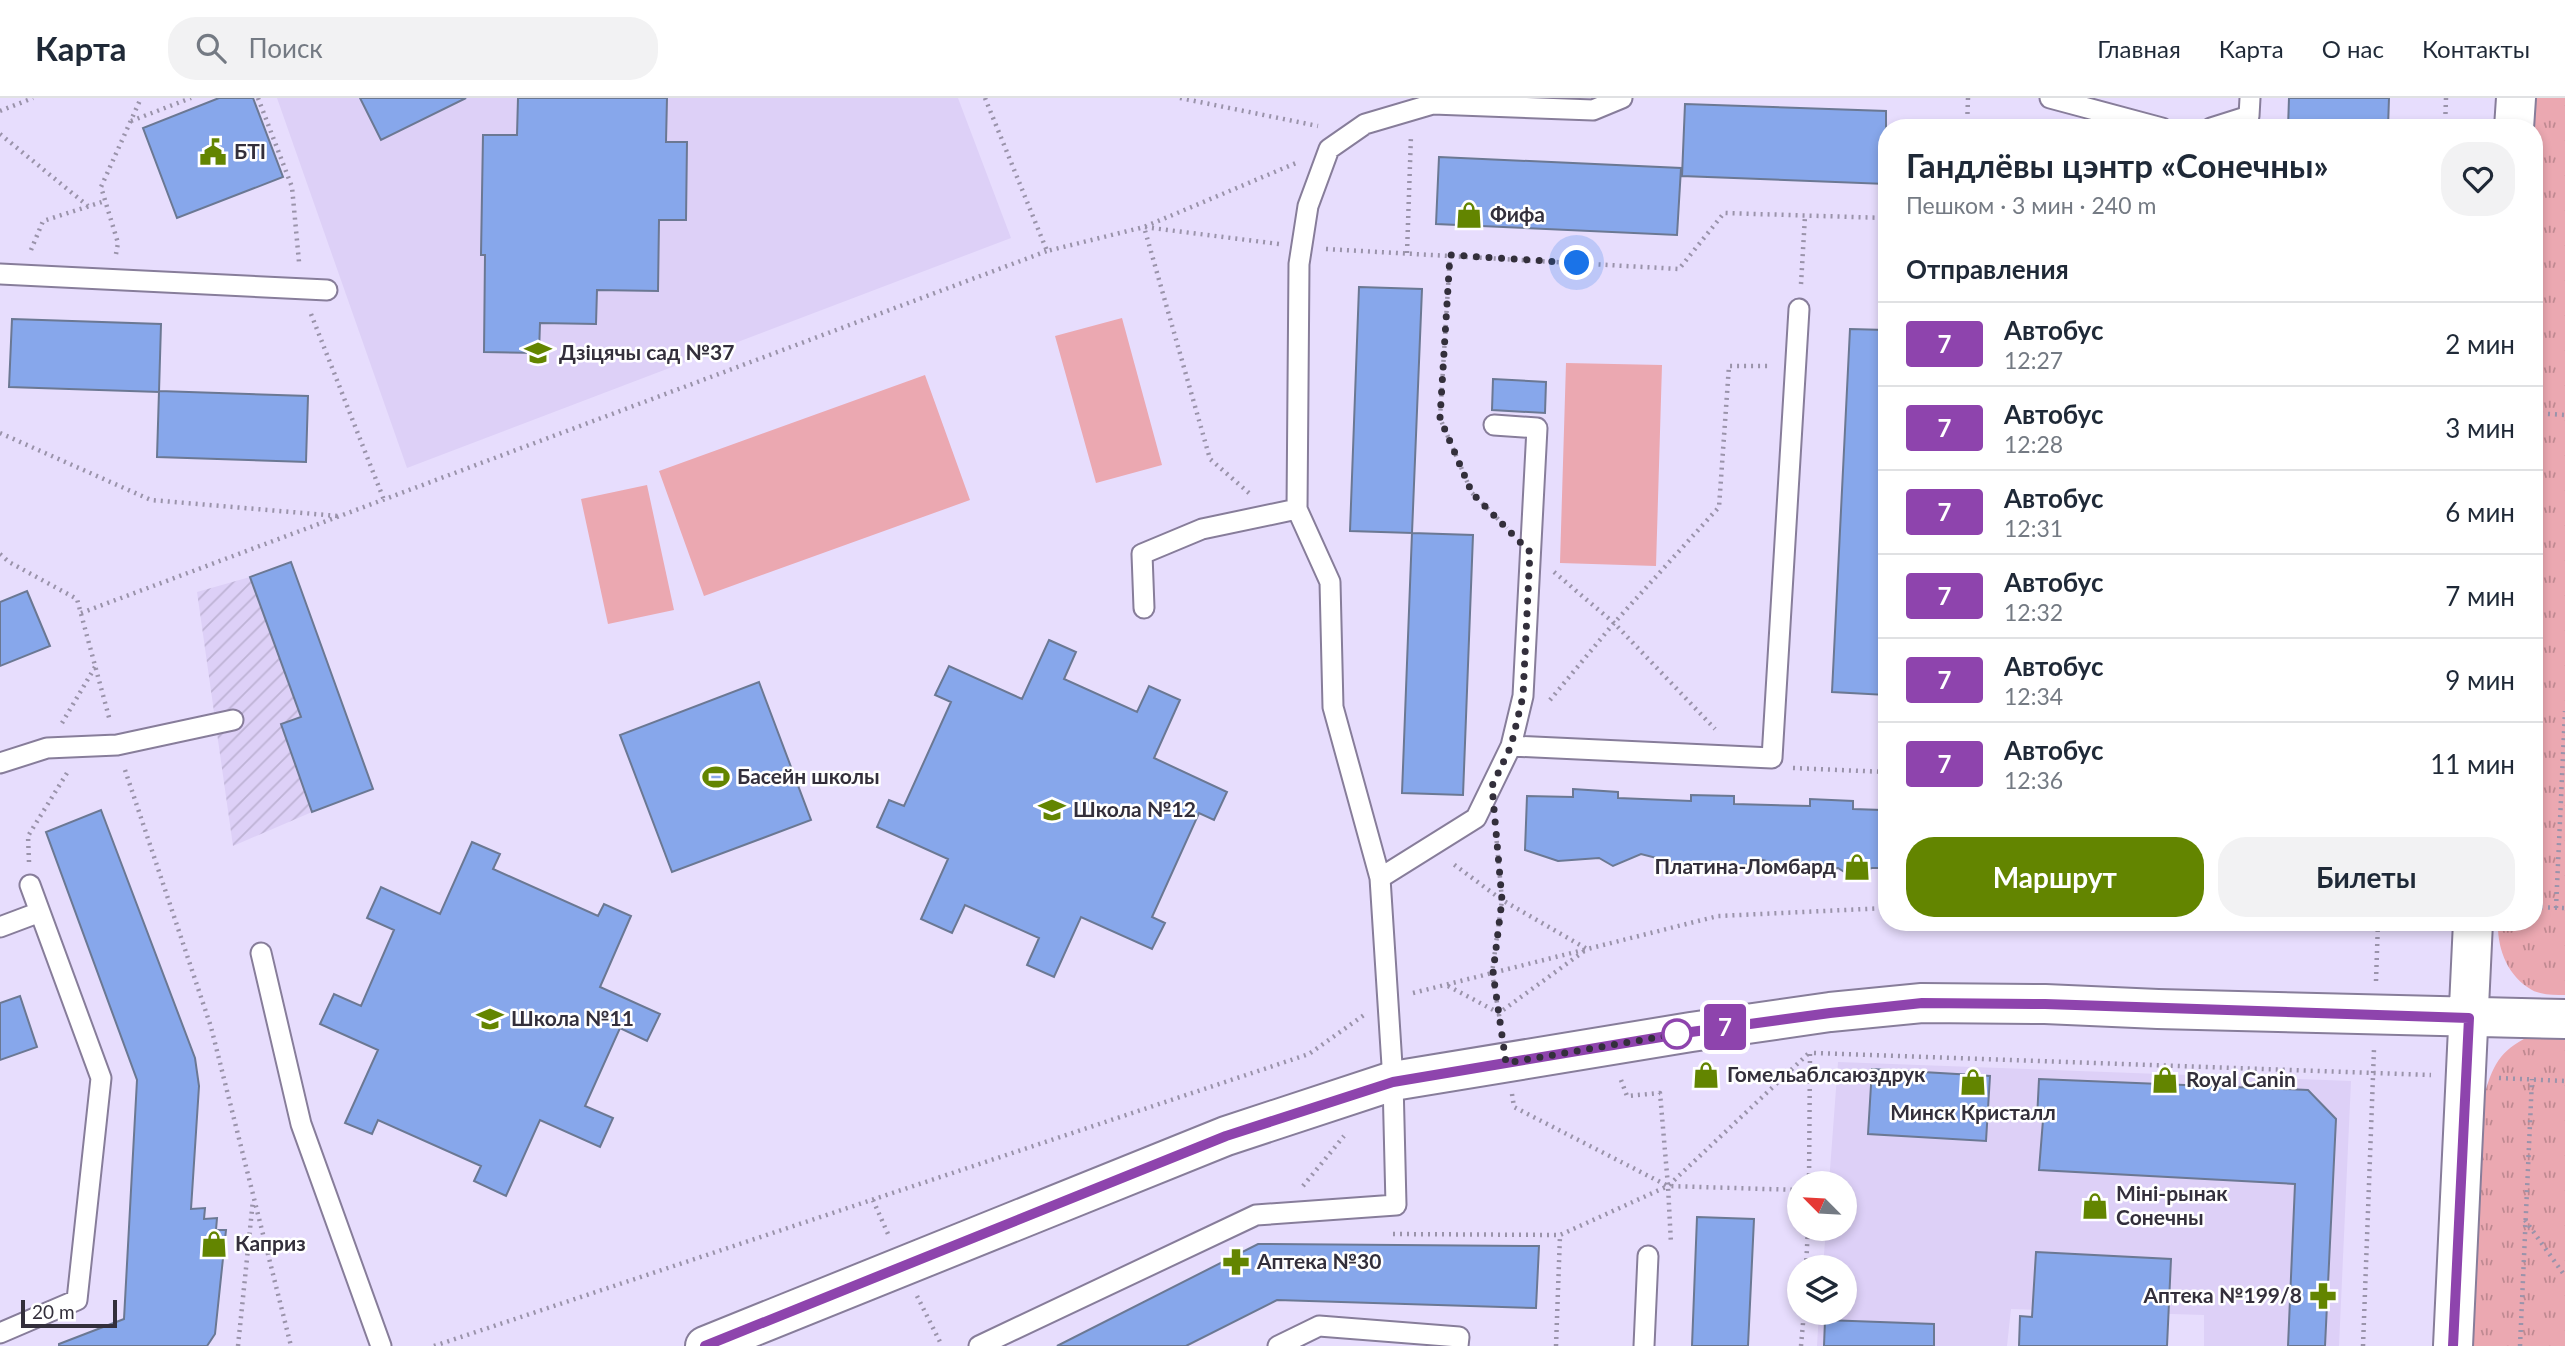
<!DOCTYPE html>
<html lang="ru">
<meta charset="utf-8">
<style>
:root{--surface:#fff;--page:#f2f2f3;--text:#1f2937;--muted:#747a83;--line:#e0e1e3;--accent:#638500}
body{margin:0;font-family:Lato,sans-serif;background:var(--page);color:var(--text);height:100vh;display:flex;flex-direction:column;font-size:26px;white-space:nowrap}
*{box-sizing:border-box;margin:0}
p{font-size:23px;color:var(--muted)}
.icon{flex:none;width:38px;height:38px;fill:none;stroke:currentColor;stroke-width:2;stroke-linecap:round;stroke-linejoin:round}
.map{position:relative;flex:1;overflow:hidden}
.panel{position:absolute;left:1878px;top:21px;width:665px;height:812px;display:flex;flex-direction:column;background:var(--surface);border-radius:28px;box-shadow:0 4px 10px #0003}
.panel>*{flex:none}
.badge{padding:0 14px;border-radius:5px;font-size:24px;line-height:46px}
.needle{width:46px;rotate:294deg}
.controls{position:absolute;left:1787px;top:1073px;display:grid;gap:14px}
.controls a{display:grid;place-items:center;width:70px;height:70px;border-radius:50%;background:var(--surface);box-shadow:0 4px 10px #0003;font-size:35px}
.scale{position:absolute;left:21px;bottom:18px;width:96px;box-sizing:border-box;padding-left:7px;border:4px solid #332f3b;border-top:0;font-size:19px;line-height:24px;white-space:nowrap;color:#332f3b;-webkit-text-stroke:5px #fff;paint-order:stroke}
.you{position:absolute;width:35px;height:35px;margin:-18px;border:5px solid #fff;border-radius:50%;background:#1a73e8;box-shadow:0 0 0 10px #1a73e833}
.map>.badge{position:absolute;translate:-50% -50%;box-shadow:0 0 0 4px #fff}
h2{padding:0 28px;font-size:26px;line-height:63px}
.round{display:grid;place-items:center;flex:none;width:74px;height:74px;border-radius:28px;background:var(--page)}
.overview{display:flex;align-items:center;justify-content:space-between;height:119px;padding:0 28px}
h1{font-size:33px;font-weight:700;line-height:52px}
.cta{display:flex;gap:14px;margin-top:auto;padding:14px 28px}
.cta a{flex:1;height:80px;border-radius:28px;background:var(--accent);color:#fff;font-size:28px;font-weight:700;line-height:80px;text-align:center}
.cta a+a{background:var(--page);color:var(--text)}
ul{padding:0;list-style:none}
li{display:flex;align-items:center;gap:21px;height:84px;padding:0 28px;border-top:2px solid var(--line)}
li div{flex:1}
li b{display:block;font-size:26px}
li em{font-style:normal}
li .badge{min-width:77px;font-weight:700;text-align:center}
header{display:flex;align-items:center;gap:42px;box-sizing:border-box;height:98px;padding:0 35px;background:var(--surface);border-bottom:2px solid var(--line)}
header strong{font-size:33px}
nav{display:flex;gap:38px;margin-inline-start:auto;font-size:24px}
.search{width:490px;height:63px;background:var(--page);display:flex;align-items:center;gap:18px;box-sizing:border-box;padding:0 24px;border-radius:28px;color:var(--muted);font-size:26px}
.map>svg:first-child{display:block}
</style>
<header>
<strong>Карта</strong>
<div class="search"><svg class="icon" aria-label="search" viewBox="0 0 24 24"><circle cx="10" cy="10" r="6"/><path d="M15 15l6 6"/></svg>Поиск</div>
<nav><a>Главная</a><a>Карта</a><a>О нас</a><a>Контакты</a></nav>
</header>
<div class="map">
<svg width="2565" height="1248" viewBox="0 0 2565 1248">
<defs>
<pattern id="industrial-furrows" width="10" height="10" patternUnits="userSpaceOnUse" patternTransform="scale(1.75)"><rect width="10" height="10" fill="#ddd0f7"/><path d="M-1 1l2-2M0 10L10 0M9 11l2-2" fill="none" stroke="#beb3d5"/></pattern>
<pattern id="grass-tufts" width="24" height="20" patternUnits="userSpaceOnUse" patternTransform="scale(1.75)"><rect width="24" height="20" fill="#eba8b1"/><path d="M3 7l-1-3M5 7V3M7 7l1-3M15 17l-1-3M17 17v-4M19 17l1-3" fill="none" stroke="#bf8991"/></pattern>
</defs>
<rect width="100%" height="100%" fill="#e7ddfd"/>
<!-- built -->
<path fill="#ddd0f7" d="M277 0H958L1011 140 407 370Z
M1838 964 2351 983 2339 1248H2204V1217L2011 1211 2007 1248H1817L1819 1215 1844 1214V1169H1823L1826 1131 1844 1130V1085H1829Z"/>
<!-- industrial -->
<path fill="url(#industrial-furrows)" d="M291 464 373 691 312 714 233 748 197 494 250 479Z"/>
<!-- grass -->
<path fill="url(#grass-tufts)" d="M2535 0H2565V897C2554 897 2541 897 2532 892 2507 878 2497 850 2498 824H2534Z
M2534 936 2565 938V1248H2473L2485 995C2494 963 2503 950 2534 936Z"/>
<!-- pitch -->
<path fill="#eba8b1" d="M1122 220 1162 367 1096 385 1055 238Z
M1566 265 1662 267 1656 468 1560 465Z
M925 277 970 402 704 498 659 373Z
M647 387 674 512 608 526 581 401Z"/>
<!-- building -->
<path fill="#87a7eb" stroke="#6b7893" stroke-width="2" d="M219 0H253L283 79 177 120 143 30Z
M360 0H466L381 42Z
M518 0H667L666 44H687L686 122H659L658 193 597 192 596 226 540 225 539 255 484 254 485 157H481L483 37H517Z
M2289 0H2389L2388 30H2288Z
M1685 6 1886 13V86L1682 78Z
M1439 59 1681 70 1677 137 1436 126Z
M1359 189 1422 191 1412 435 1350 433Z
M12 221 161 226 159 294 9 289Z
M1850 231 1886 232V597L1832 594Z
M1493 281 1546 284 1545 315 1492 312Z
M159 293 308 298 306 364 157 359Z
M1412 435 1473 437 1463 697 1402 695Z
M291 464 373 691 312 714 281 626 301 619 250 479Z
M27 493 50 548 0 568V504Z
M1049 542 1076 554 1064 581 1137 614 1149 588 1180 602 1154 660 1227 694 1214 722 1199 715 1152 819 1165 825 1152 851 1081 819 1054 879 1027 867 1039 840 965 807 952 835 921 821 948 761 877 729 889 702 904 708 951 604 935 597 949 568 1022 601Z
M759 584 811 722 672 774 620 637Z
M1573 691 1618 694V700L1691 703V697L1734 698V706L1810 708V701L1853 703V711L1882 712 1881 736H1886V770H1872L1849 777 1838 770 1793 771 1763 762 1731 771 1720 766 1676 765 1641 756 1613 768 1599 760 1558 763 1525 752 1527 698 1573 699Z
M101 712 195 960 199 988 191 1111 205 1110 204 1121 217 1120 216 1132H226L215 1236 207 1248H59V1246L124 1221 137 982 46 734Z
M472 744 500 756 493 771 598 818 604 806 631 818 600 889 660 916 647 943 620 930 585 1008 613 1020 600 1049 540 1022 506 1098 474 1083 481 1068 378 1022 372 1036 345 1025 378 952 320 926 334 896 361 908 394 832 367 820 381 789 440 816Z
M20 898 37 949 0 962V905Z
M1872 971 1990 978 1986 1043 1868 1036Z
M2039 981 2308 992 2336 1021 2325 1248H2288L2295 1086 2039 1072 2043 1022 2037 1021Z
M1697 1119 1754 1121 1748 1248H1692Z
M1258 1146 1539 1148 1536 1210 1277 1202 1186 1248H1057Z
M2036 1154 2171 1161 2167 1248H2019L2020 1218 2032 1219Z
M1825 1222 1934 1226V1248H1824Z"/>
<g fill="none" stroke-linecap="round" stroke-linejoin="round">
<defs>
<path id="lane" d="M2050 0 2162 30
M1433 6 1593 12 1622 0
M2211 30 2249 18 2250 0
M0 176 327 192
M1494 327 1537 330 1523 598 1511 648
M1144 510 1142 456 1202 431 1297 411
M0 665 47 650 117 647 233 622
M1380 780 1476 720 1511 648 1772 660 1799 211
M0 829 40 814
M261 855 301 1026 381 1248
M0 1235 77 1202 101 980 30 787
M979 1248 1256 1117 1396 1107 1393 983 1380 780 1333 609 1330 484 1297 411 1299 166 1308 108 1329 51 1365 26 1433 6 1434 0
M1278 1248 1319 1228 1459 1239 1458 1248
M1644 1248 1648 1158"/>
<path id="secondary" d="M2514 30 2516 0
M705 1248 1226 1038 1393 983 1691 934 1830 914 1922 905 2045 906 2158 911 2565 921
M2453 1248 2473 824"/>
</defs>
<!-- lane casing -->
<use href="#lane" stroke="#877d9a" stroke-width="23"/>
<!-- secondary casing -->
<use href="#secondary" stroke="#877d9a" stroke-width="42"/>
<!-- path -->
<path stroke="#9a93aa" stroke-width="4.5" stroke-dasharray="2 5" stroke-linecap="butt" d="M258 0 292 89 299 164
M985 0 1047 153 1144 129 1279 146
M1180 0 1318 28
M0 13 33 0
M131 23 191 0
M1967 30 1968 0
M2445 30 2446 0
M0 36 88 108
M1326 151 1679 171 1724 115 1886 120
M31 152 43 123 105 103
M1407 155 1411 37
M116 156 118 145 101 89 141 0
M1450 157 1440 320 1472 395 1507 430
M1801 186 1805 118
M311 216 384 402
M2534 315 2565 317
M0 335 151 402 338 418
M1249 395 1210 361 1144 129 1296 65
M0 456 9 464 77 501 110 623
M1554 474 1614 525 1715 631
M81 515 1047 153
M1550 602 1614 525 1719 409 1729 268H1770
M62 625 95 569
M1793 670 1886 674
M125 672 211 929 291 1248
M1496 736 1502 802 1492 875 1501 929
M29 764 28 738 67 675
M2534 809 2565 810
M2556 810 2565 613
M2376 883 2378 824
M1448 888 1499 915 1587 851 1502 802 1452 765
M1413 895 1718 818 1886 810
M1814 955 2431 977
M2499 980 2565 983
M1621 982 1627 998 1660 995 1668 1088 1799 1092
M1512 996 1514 1009 1668 1088 1671 1146
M1303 1088 1344 1038
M873 1102 888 1136
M2525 1122 2565 1178
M1393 1136 1560 1137
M1806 1169 1808 1130
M917 1198 942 1248
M238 1248 253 1102
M434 1248 1309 956 1364 917
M1556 1248 1560 1137 1668 1088 1810 954 1809 1085
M1801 1248 1804 1214
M2363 1248 2374 951
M2520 1248 2532 981"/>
<!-- lane -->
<use href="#lane" stroke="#fff" stroke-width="19"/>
<!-- secondary -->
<use href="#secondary" stroke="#fff" stroke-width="38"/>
</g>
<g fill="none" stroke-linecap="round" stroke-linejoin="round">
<defs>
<path id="line" d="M705 1248 1226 1038 1393 984 1691 934 1830 915 1922 905 2045 906 2469 920 2453 1248"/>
</defs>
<!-- line casing -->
<use href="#line" stroke="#fff" stroke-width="16"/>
<!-- line -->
<use href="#line" stroke="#8e44ad" stroke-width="10"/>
<!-- walk -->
<path stroke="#332f3b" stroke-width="7" stroke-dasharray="0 12.6" d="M1577 165 1450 157 1440 320 1472 395 1530 454 1523 598 1511 648 1492 688 1502 802 1493 875 1506 965 1677 936"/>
</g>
<!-- icons -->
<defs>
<symbol id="civic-bare" viewBox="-9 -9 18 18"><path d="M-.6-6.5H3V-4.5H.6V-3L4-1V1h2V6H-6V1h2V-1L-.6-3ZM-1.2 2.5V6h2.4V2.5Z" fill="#638500" stroke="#fff" stroke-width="2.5" paint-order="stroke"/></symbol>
<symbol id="shop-bare" viewBox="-9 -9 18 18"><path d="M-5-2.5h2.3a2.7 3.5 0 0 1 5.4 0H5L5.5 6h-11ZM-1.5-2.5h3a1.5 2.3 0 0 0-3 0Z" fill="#638500" stroke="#fff" stroke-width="2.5" paint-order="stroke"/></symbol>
<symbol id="school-bare" viewBox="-9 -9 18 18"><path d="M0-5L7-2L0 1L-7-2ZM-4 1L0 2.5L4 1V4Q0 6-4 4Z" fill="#638500" stroke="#fff" stroke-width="2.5" paint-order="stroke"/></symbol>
<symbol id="stadium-bare" viewBox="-9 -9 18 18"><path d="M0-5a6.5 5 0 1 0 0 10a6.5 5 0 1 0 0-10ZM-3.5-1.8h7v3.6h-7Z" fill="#638500" stroke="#fff" stroke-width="2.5" paint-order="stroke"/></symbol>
<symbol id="pharmacy-bare" viewBox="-9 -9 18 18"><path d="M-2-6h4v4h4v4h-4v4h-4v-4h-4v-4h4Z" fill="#638500" stroke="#fff" stroke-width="2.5" paint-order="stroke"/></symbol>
</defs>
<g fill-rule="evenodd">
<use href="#civic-bare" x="194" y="35" width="38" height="38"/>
<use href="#shop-bare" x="1450" y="98" width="38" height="38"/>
<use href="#school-bare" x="519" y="236" width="38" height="38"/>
<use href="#stadium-bare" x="697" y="660" width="38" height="38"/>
<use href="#school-bare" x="1033" y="693" width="38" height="38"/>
<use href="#shop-bare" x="1838" y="750" width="38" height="38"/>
<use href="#school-bare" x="471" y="902" width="38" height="38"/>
<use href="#shop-bare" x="1687" y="958" width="38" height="38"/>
<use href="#shop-bare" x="2146" y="963" width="38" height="38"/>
<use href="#shop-bare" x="1954" y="965" width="38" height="38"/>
<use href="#shop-bare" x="2076" y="1089" width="38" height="38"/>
<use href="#shop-bare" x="195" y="1127" width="38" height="38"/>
<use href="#pharmacy-bare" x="1217" y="1145" width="38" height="38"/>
<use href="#pharmacy-bare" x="2304" y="1179" width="38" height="38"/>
</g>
<!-- markers -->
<circle fill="#fff" stroke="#8e44ad" stroke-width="3.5" cx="1677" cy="936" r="14"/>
<g text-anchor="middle" stroke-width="5" stroke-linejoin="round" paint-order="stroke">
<!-- poi labels -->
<g font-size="21" font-weight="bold" fill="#332f3b" stroke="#fff" text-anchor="start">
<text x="234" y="61">БТІ</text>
<text x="1490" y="124">Фифа</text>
<text x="559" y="262">Дзіцячы сад №37</text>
<text x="737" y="686">Басейн школы</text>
<text x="1073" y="719">Школа №12</text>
<text x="1836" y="776" text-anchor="end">Платина-Ломбард</text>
<text x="511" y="928">Школа №11</text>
<text x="1727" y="984">Гомельаблсаюздрук</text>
<text x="2186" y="989">Royal Canin</text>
<text x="1973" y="1022" text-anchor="middle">Минск Кристалл</text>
<text x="2116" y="1103">Міні-рынак<tspan x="2116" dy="24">Сонечны</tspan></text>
<text x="235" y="1153">Каприз</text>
<text x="1257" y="1171">Аптека №30</text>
<text x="2302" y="1205" text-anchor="end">Аптека №199/8</text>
</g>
</g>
</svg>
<div class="controls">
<a><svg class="needle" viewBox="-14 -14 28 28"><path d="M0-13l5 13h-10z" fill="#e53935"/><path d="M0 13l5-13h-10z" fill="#747a83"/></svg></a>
<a><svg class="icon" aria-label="layers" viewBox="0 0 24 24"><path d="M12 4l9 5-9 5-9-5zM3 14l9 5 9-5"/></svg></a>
</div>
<div class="scale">20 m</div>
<div class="you" style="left:1577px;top:165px"></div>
<b class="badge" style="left:1725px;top:929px;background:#8e44ad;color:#fff">7</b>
<section class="panel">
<div class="overview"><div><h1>Гандлёвы цэнтр «Сонечны»</h1><p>Пешком · 3 мин · 240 m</p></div><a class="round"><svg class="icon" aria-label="heart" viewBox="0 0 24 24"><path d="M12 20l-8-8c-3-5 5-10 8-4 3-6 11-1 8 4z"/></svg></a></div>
<h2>Отправления</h2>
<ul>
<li><span class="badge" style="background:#8e44ad;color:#fff">7</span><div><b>Автобус</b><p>12:27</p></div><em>2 мин</em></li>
<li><span class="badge" style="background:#8e44ad;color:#fff">7</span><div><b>Автобус</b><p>12:28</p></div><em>3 мин</em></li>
<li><span class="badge" style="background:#8e44ad;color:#fff">7</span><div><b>Автобус</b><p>12:31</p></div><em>6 мин</em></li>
<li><span class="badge" style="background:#8e44ad;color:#fff">7</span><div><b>Автобус</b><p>12:32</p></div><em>7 мин</em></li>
<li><span class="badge" style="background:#8e44ad;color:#fff">7</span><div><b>Автобус</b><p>12:34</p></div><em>9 мин</em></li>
<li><span class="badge" style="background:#8e44ad;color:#fff">7</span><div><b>Автобус</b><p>12:36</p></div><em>11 мин</em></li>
</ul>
<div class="cta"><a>Маршрут</a><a>Билеты</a></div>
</section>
</div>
